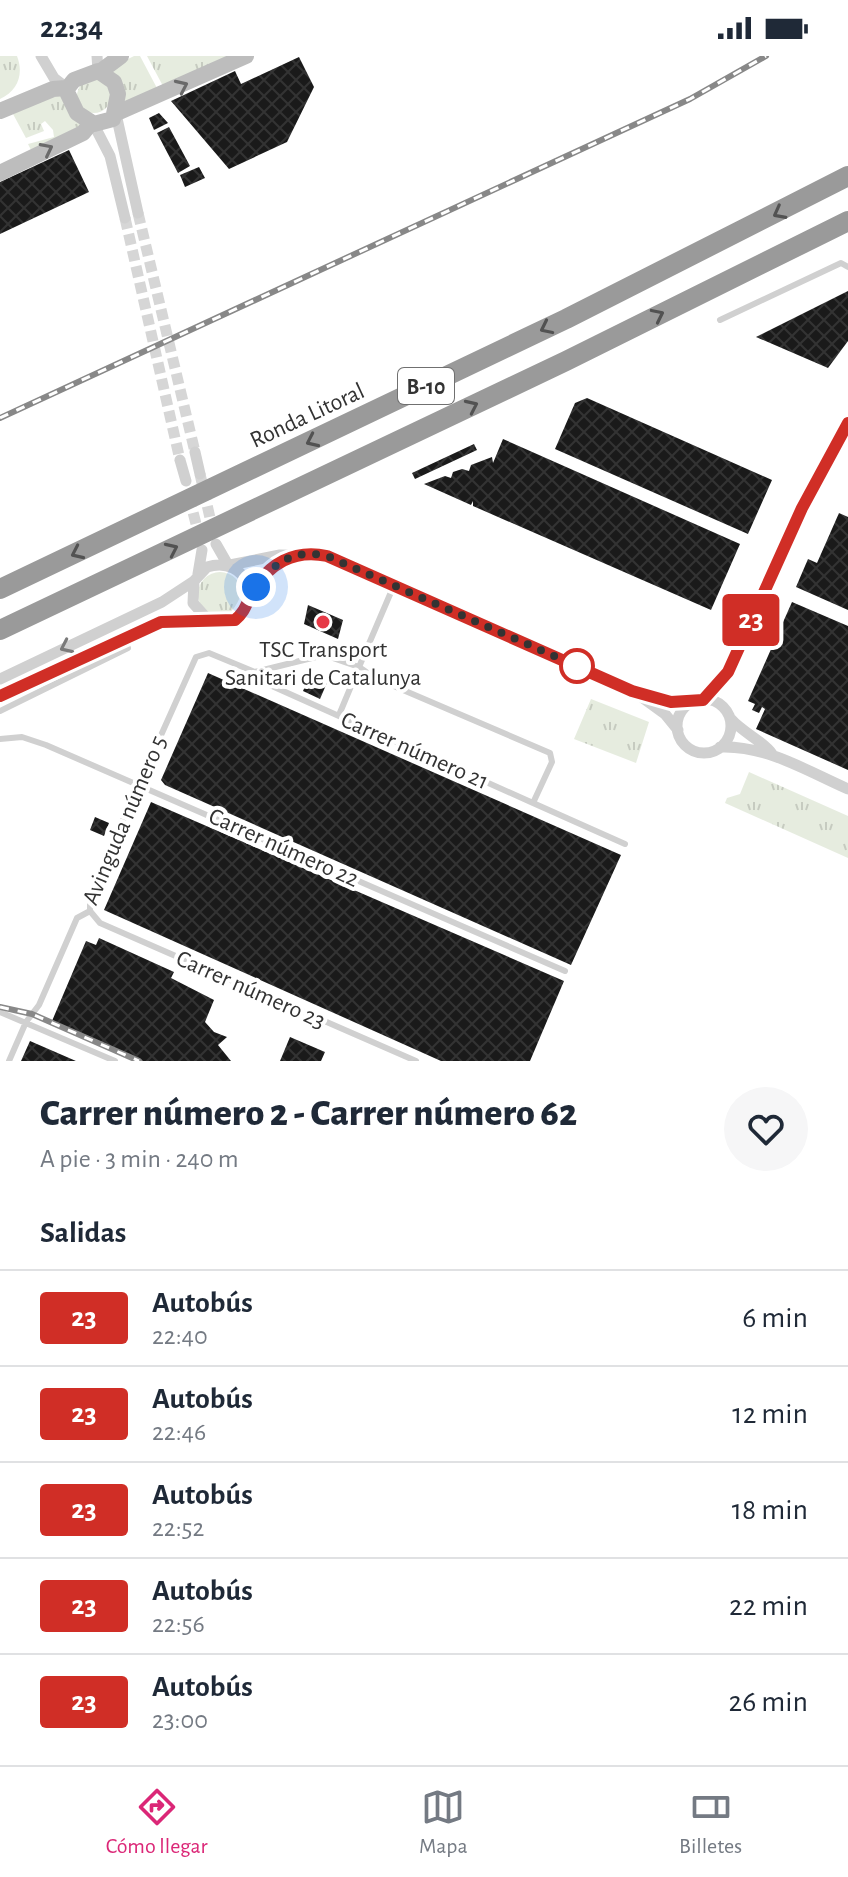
<!DOCTYPE html>
<html lang="es">
<meta charset="utf-8">
<style>
:root{--surface:#fff;--page:#f6f6f7;--text:#1f2937;--muted:#747a83;--line:#e0e1e3;--accent:#db2777}
body{margin:0;font-family:"Alegreya Sans",sans-serif;background:var(--page);color:var(--text);height:100vh;display:flex;flex-direction:column;font-size:30px;white-space:nowrap}
*{box-sizing:border-box;margin:0}
p{font-size:26px;color:var(--muted)}
.icon{flex:none;width:44px;height:44px;fill:none;stroke:currentColor;stroke-width:2;stroke-linecap:round;stroke-linejoin:round}
.map{position:relative;height:1005px;overflow:hidden}
.sheet{display:flex;flex-direction:column;background:var(--surface);flex:1}
.sheet>*{flex:none}
.badge{padding:0 16px;border-radius:6px;font-size:28px;line-height:52px}
.you{position:absolute;width:40px;height:40px;margin:-20px;border:6px solid #fff;border-radius:50%;background:#1a73e8;box-shadow:0 0 0 12px #1a73e833}
.map>.badge{position:absolute;translate:-50% -50%;box-shadow:0 0 0 4px #fff}
h2{padding:0 40px;font-size:30px;line-height:72px}
.round{display:grid;place-items:center;flex:none;width:84px;height:84px;border-radius:42px;background:var(--page)}
.headline{display:flex;align-items:center;justify-content:space-between;height:136px;padding:0 40px}
h1{font-size:38px;font-weight:800;line-height:60px}
ul{padding:0;list-style:none}
li{display:flex;align-items:center;gap:24px;height:96px;padding:0 40px;border-top:2px solid var(--line)}
li div{flex:1}
li b{display:block;font-size:30px}
li em{font-style:normal}
li .badge{min-width:88px;font-weight:700;text-align:center}
.status{display:flex;justify-content:space-between;align-items:center;height:56px;padding:0 40px;background:var(--surface);direction:ltr}
.status svg{height:22px;fill:currentColor}
.tab-bar{display:flex;justify-content:space-around;align-items:center;height:112px;border-top:2px solid var(--line);background:var(--surface);font-size:22px;color:var(--muted)}
.tab-bar a{display:grid;justify-items:center;gap:4px}
.tab-bar .on{color:var(--accent)}
.map>svg:first-child{display:block}
</style>
<div class="status"><b>22:34</b><svg viewBox="0 0 49 12"><path d="M0 12V9h3v3zM5 12V6h3v6zM10 12V3h3v9zM15 12V0h3v12zM26 1h20v11H26zM47 4h2v5h-2z"/></svg></div>
<div class="map">
<svg width="848" height="1005" viewBox="0 0 848 1005">
<defs>
<pattern id="grass-tufts" width="24" height="20" patternUnits="userSpaceOnUse" patternTransform="scale(2)"><rect width="24" height="20" fill="#e6ecdf"/><path d="M3 7l-1-3M5 7V3M7 7l1-3M15 17l-1-3M17 17v-4M19 17l1-3" fill="none" stroke="#c6cbc0"/></pattern>
<pattern id="building-cross-hatch" width="8" height="8" patternUnits="userSpaceOnUse" patternTransform="scale(2)"><rect width="8" height="8" fill="#1a1a1a"/><path d="M0 0l8 8M0 8l8-8" fill="none" stroke="#333"/></pattern>
</defs>
<rect width="100%" height="100%" fill="#fff"/>
<!-- grass -->
<path fill="url(#grass-tufts)" d="M0 0H17C24 18 18 35 0 43Z
M134 0H140L158 34 125 49 113 16 116 9Z
M147 0H230L164 32Z
M77 40a17 17 0 1 1 34 0a17 17 0 1 1-34 0Z
M60 39 82 69 31 94 28 88 54 81 53 74 45 65 41 68 44 75 26 82 13 58 42 43Z
M198 538a22 22 0 1 1 44 0a22 22 0 1 1-44 0Z
M591 643 649 666 636 707 574 683Z
M749 716 848 760V802L725 747 727 742 740 738Z"/>
<!-- building -->
<path fill="url(#building-cross-hatch)" d="M299 1 314 31 287 86 229 113 171 45 235 15 241 28Z
M159 57 168 67 154 74 149 62Z
M169 71 190 110 178 117 157 77Z
M69 94 89 136 0 178V126Z
M199 111 205 122 185 131 180 119Z
M848 235V285L828 312 756 281Z
M587 342 772 424 748 478 555 393 575 347Z
M503 383 740 488 711 554 473 450V445L471 449 424 428 445 420 451 422 453 416 462 413 469 415 471 409 492 401 493 407Z
M474 388 477 394 415 423 412 417Z
M839 457 848 461V554L796 531 808 503 817 507Z
M792 546 848 570V714L756 673 765 653 762 651 759 657 752 654 755 648 748 645Z
M308 549 343 564 338 583 304 568Z
M312 615 329 622 320 643 303 635Z
M208 617 621 799 571 909 165 729 161 724Z
M151 746 564 925 530 1005H441L104 854Z
M95 761 109 767 104 780 90 774Z
M99 882 174 916 171 922 214 944 205 966 214 976 227 981 218 989 231 1005H143L52 965 86 885 96 889Z
M290 981 325 996 321 1005H280Z
M30 985 76 1005H21Z"/>
<g fill="none" stroke-linecap="round" stroke-linejoin="round">
<!-- street-tunnel -->
<path stroke="#d6d6d6" stroke-width="11" stroke-dasharray="11 5.5" stroke-linecap="butt" d="M138 157 195 396
M125 162 180 404
M200 418 213 475
M189 441 200 483"/>
<!-- lane -->
<path stroke="#d0d0d0" stroke-width="6" d="M720 264 841 207 848 211
M260 616 263 626 533 747
M0 655 128 592 125 582
M339 659 359 611 375 622 550 697 552 706 533 747 625 788
M0 683 22 681 46 689 565 915
M90 855 100 867 416 1005
M0 956 115 1005
M9 1005 26 966 39 949 77 862 90 855V838L196 601 209 597 255 616 324 599 359 611 394 529"/>
<!-- street -->
<path stroke="#d0d0d0" stroke-width="11" d="M41 0 54 22 67 32
M97 0 98 15
M116 58 138 157
M93 67 110 100 125 162
M195 396 200 418
M180 404 186 425
M216 488 228 509
M230 509 280 499 327 500 632 635 671 646 691 647
M198 518 202 494
M250 542 268 516 290 501
M0 623 162 546 194 525
M0 640 161 566C182 563 215 570 230 565 267 552 248 498 207 511L194 525 193 547 209 565
M643 642 665 658 678 674
M677 670a27 27 0 1 1 54 0a27 27 0 1 1-54 0Z
M703 644 728 616 802 452 848 367
M731 663C742 676 766 687 772 698
M720 691C766 689 807 715 848 733"/>
<!-- secondary -->
<path stroke="#bdbdbd" stroke-width="16" d="M98 15 114 26 118 38 113 63 94 68 77 57 66 34 74 24Z
M101 15 121 0
M0 55 53 33 66 32
M117 57 246 0
M0 117 83 77 91 67"/>
<!-- highway -->
<path stroke="#9a9a9a" stroke-width="20" d="M0 533 566 263 848 120
M0 574 566 305 848 165"/>
<defs>
<path id="rail" d="M0 362 690 43 766 0
M0 951 32 958 139 1005"/>
</defs>
<!-- rail casing -->
<use href="#rail" stroke="#888" stroke-width="6"/>
<!-- rail -->
<use href="#rail" stroke="#fff" stroke-width="3" stroke-dasharray="9" stroke-linecap="butt"/>
</g>
<!-- one-way arrows -->
<defs><path id="oneway-chevron" d="M-2-3.5L2.5 0L-2 3.5" fill="none" stroke-width="1.6" stroke-linecap="round" stroke-linejoin="round" transform="scale(2)"/></defs>
<g stroke="#6a6a6a">
<use href="#oneway-chevron" transform="translate(182 30) rotate(-25)"/>
<use href="#oneway-chevron" transform="translate(47 93) rotate(-27)"/>
</g>
<g stroke="#525252">
<use href="#oneway-chevron" transform="translate(779 157) rotate(152)"/>
<use href="#oneway-chevron" transform="translate(658 259) rotate(-26)"/>
<use href="#oneway-chevron" transform="translate(546 272) rotate(154)"/>
<use href="#oneway-chevron" transform="translate(472 350) rotate(-25)"/>
<use href="#oneway-chevron" transform="translate(312 385) rotate(155)"/>
<use href="#oneway-chevron" transform="translate(172 493) rotate(-25)"/>
<use href="#oneway-chevron" transform="translate(77 497) rotate(155)"/>
</g>
<use stroke="#7a7a7a" href="#oneway-chevron" transform="translate(66 591) rotate(155)"/>
<g fill="none" stroke-linecap="round" stroke-linejoin="round">
<defs>
<path id="line" d="M0 640 161 566 235 564C245 556 246 548 252 537 268 507 295 493 327 500L632 635 671 646 703 644 728 616 802 452 848 367"/>
</defs>
<!-- line casing -->
<use href="#line" stroke="#fff" stroke-width="18"/>
<!-- line -->
<use href="#line" stroke="#d02e26" stroke-width="12"/>
<!-- walk -->
<path stroke="#333" stroke-width="8" stroke-dasharray="0 14.4" d="M256 531C275 505 295 493 327 500L577 610"/>
</g>
<!-- markers -->
<circle fill="#e63946" stroke="#fff" stroke-width="3" cx="323" cy="566" r="8"/>
<circle fill="#fff" stroke="#d02e26" stroke-width="4" cx="577" cy="610" r="16"/>
<g text-anchor="middle" stroke-width="8" stroke-linejoin="round" paint-order="stroke">
<!-- shield labels -->
<rect fill="#fff" stroke="#707070" stroke-width="2" x="398" y="312" width="56" height="36" rx="6"/>
<g font-size="22" font-weight="bold" fill="#333">
<text x="426" y="338">B-10</text>
</g>
<!-- street labels -->
<g font-size="24" fill="#333" stroke="#fff">
<text transform="translate(307 359) rotate(-25)" y="8">Ronda Litoral</text>
<text transform="translate(415 694) rotate(24)" y="8">Carrer número 21</text>
<text transform="translate(124 764) rotate(-67)" y="8">Avinguda número 5</text>
<text transform="translate(284 791) rotate(24)" y="8">Carrer número 22</text>
<text transform="translate(251 933) rotate(24)" y="8">Carrer número 23</text>
</g>
<!-- poi labels -->
<g font-size="24" fill="#333" stroke="#fff">
<text x="323" y="601">TSC Transport<tspan x="323" dy="28">Sanitari de Catalunya</tspan></text>
</g>
</g>
</svg>
<div class="you" style="left:256px;top:531px"></div>
<b class="badge" style="left:751px;top:564px;background:#d02e26;color:#fff">23</b>
</div>
<section class="sheet">
<div class="headline"><div><h1>Carrer número 2 - Carrer número 62</h1><p>A pie · 3 min · 240 m</p></div><a class="round"><svg class="icon" aria-label="heart" viewBox="0 0 24 24"><path d="M12 20l-8-8c-3-5 5-10 8-4 3-6 11-1 8 4z"/></svg></a></div>
<h2>Salidas</h2>
<ul>
<li><span class="badge" style="background:#d02e26;color:#fff">23</span><div><b>Autobús</b><p>22:40</p></div><em>6 min</em></li>
<li><span class="badge" style="background:#d02e26;color:#fff">23</span><div><b>Autobús</b><p>22:46</p></div><em>12 min</em></li>
<li><span class="badge" style="background:#d02e26;color:#fff">23</span><div><b>Autobús</b><p>22:52</p></div><em>18 min</em></li>
<li><span class="badge" style="background:#d02e26;color:#fff">23</span><div><b>Autobús</b><p>22:56</p></div><em>22 min</em></li>
<li><span class="badge" style="background:#d02e26;color:#fff">23</span><div><b>Autobús</b><p>23:00</p></div><em>26 min</em></li>
</ul>
</section>
<nav class="tab-bar">
<a class="on"><svg class="icon" aria-label="directions" viewBox="0 0 24 24"><path d="M12 3l9 9-9 9-9-9zM9 14v-3h6M13 9l2 2-2 2"/></svg>Cómo llegar</a>
<a><svg class="icon" aria-label="map" viewBox="0 0 24 24"><path d="M3 6l6-2 6 2 6-2v14l-6 2-6-2-6 2zM9 4v14M15 6v14"/></svg>Mapa</a>
<a><svg class="icon" aria-label="tickets" viewBox="0 0 24 24"><path d="M3 7h18v10H3zM15 7v10"/></svg>Billetes</a>
</nav>
